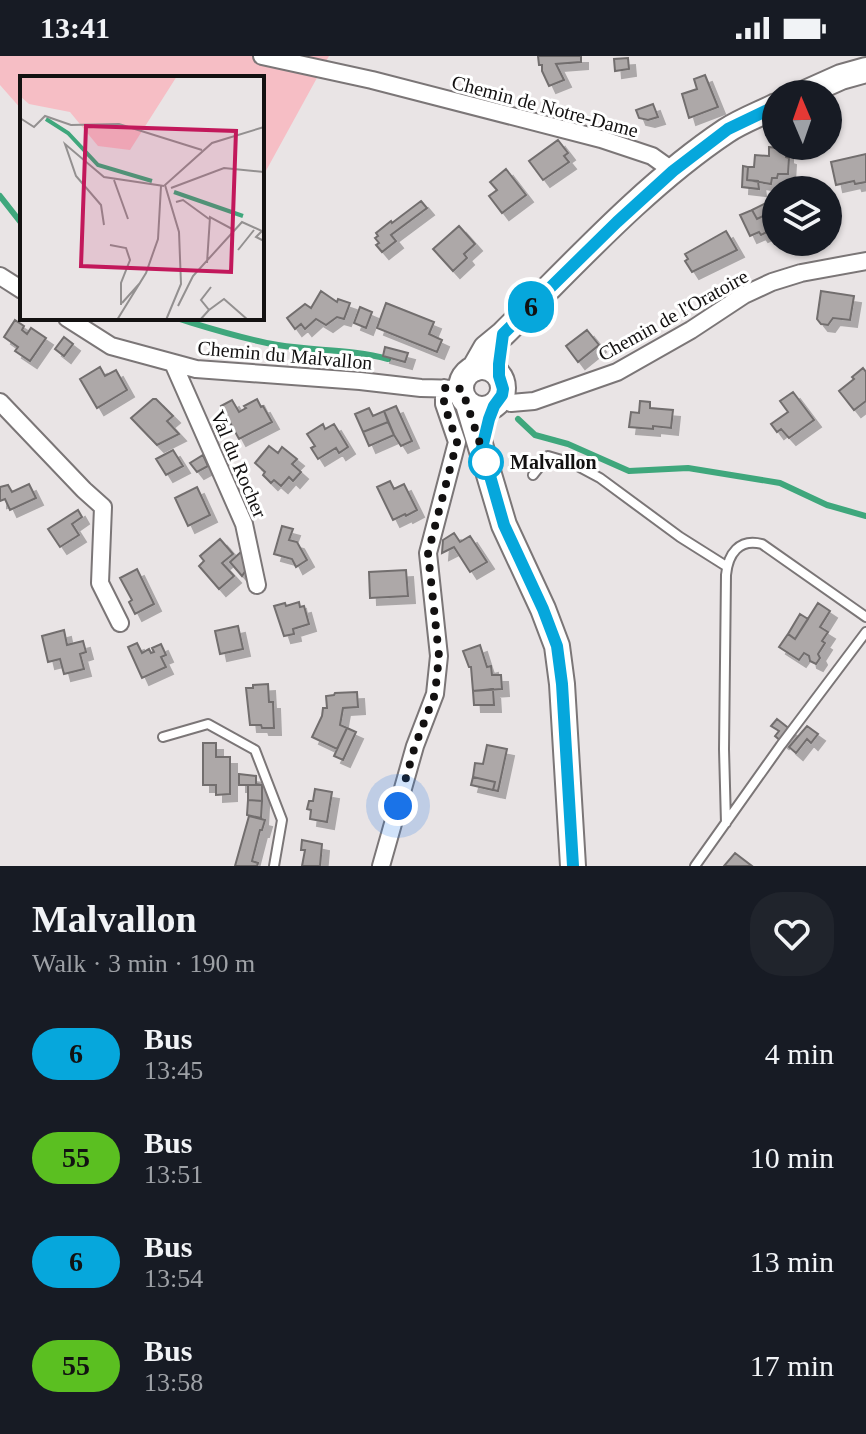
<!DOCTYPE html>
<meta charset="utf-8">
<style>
:root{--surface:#171b24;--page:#20242c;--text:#f1f3f6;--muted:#9ea1a6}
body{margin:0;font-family:"Times New Roman",serif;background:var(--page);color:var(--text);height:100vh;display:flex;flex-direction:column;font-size:30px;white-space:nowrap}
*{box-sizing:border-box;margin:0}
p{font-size:26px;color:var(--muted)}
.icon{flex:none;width:44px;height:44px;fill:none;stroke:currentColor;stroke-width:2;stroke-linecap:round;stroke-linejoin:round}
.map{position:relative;height:810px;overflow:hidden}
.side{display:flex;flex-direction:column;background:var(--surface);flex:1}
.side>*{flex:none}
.badge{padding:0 16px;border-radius:26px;font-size:28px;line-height:52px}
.needle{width:52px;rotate:358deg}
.buttons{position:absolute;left:762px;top:24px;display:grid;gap:16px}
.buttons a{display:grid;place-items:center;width:80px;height:80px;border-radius:50%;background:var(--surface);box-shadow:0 2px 6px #0004;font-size:40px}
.you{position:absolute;width:40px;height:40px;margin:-20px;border:6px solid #fff;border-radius:50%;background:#1a73e8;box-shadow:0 0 0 12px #1a73e833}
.map>.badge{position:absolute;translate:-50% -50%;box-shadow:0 0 0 4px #fff}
.round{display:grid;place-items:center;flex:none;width:84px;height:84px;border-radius:32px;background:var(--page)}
.overview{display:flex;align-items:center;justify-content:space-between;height:136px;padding:0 32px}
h1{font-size:38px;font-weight:800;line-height:60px}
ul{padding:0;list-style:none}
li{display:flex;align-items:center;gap:24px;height:104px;padding:0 32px}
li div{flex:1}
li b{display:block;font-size:30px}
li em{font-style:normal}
li .badge{min-width:88px;font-weight:700;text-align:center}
.status{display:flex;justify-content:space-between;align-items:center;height:56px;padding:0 40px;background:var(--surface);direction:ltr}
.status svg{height:22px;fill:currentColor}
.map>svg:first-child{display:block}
</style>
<div class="status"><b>13:41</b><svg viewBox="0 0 49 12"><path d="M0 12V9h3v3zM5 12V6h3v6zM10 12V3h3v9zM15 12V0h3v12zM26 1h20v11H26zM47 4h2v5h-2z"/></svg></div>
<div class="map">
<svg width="866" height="810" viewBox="0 0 866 810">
<defs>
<filter id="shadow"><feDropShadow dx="7" dy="7" stdDeviation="0" flood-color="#0004"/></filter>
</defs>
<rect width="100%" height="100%" fill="#e9e4e5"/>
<!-- green -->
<path fill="#f6bec5" d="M0 0H329L262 122V22H22V54L0 29Z"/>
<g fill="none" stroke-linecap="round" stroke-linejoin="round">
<!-- stream -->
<path stroke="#3fa77c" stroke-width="6" d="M0 140 22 168
M176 262C209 272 242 283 278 289 314 295 352 293 388 303
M518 363 535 379 568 388 629 415 688 412 780 427 827 449 866 460"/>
</g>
<!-- building -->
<path fill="#ada8a8" stroke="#726e6e" stroke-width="2" filter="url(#shadow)" d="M538 0H581V6L556 8 564 24 549 30 542 15V9H539Z
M628 2 629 13 615 15 614 3Z
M705 19 718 51 689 62 682 38 697 33 694 23Z
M653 48 658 61 648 64 639 62 636 54Z
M558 84 568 97 564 100 569 106 543 124 529 105Z
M769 91 786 93V101L789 102 788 118H778L777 122H772L771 128 747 124 748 111H754L755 99 769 100Z
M866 98V126L855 128 854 125 836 129 831 106Z
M743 110 748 111 747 124 758 125 759 133 742 131Z
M506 113 526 139 502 157 489 140 497 134 490 126Z
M772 144 776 154 757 163 752 154Z
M421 145 427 152 391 179 396 185 382 196 376 189 379 187 375 182 378 180 376 177 391 165 392 167Z
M752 154 757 163 776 154V176L773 173 761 179 759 176 750 180 740 159Z
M459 170 475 188 464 198 467 202 453 215 433 193Z
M726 175 737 194 692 216 685 205 688 203 685 198Z
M321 235 337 246 338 243 350 247 344 263 337 261 326 269 316 263 305 273 301 268 295 273 287 262 305 248 311 252Z
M821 235 854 240 850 264 833 262 828 269 821 268 817 263Z
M386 247 434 266 429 278 442 284 437 296 377 272Z
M360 251 372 256 366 272 354 267Z
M15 264 24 270 22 274 27 278 31 272 46 282 30 305 15 295 18 291 4 281Z
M587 274 599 289 578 306 566 290Z
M64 281 73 288 64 300 55 293Z
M385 291 408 297 405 306 383 300Z
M100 311 105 320 116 314 127 334 97 352 80 323Z
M863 312 866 316V345L854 354 839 335 854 323 852 321Z
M793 336 814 364 789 382 781 373 777 376 771 368 788 356 780 345Z
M153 343H156L173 360 167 365 179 378 157 389 131 362Z
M257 343 261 351 263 350 272 366 239 383 221 350 232 344 239 356 246 352 244 350Z
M640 345 650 346V352L673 354 671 372 653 370V373L629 371 631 356 639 357Z
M396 350 412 385 401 390 394 379 384 355Z
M369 352 373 360 384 355 388 366 363 376 355 358Z
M388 366 394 379 369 390 363 376Z
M323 368 325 373 334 368 348 391 339 397 336 392 318 403 311 392 315 390 307 378Z
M269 390 278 397 282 391 297 403 292 408 301 416 293 425 289 421 281 430 274 424 271 427 263 419 265 416 255 407Z
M173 394 183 410 166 419 156 403Z
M203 399 208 410 197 416 190 407Z
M390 425 394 433 404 428 417 454 406 460 405 458 393 464 377 431Z
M29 428 36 442 10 454 5 443 0 445V431L8 429 12 436Z
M197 431 210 459 188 470 175 442Z
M78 454 82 461 72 468 79 479 60 491 48 473Z
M282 470 293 473 289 484 297 486 307 504 296 511 292 503 274 498Z
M454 477 460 486 470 480 487 506 470 516 454 491 442 497 443 484Z
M220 483 233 498 222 507 234 520 219 533 199 510 204 505 200 500Z
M242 495 248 511 242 520 230 506Z
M137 513 154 548 135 558 129 546 132 544 120 522Z
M406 514 408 540 370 542 369 516Z
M299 546 300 551 304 550 309 568 293 573 294 578 284 580 274 550 285 547 286 550Z
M818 547 830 555 820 571 828 576 822 585 825 587 818 598 820 602 816 608 810 605 809 600 804 597 799 604 779 591 788 578 795 583Z
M800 558 808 563 795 583 788 578Z
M238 570 243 593 220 598 215 575Z
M64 574 67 589 83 585 86 596 80 598 84 613 64 618 60 603 48 606 42 580Z
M137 587 142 597 149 593 151 597 154 596 152 592 161 588 166 599 161 601 166 611 142 622 128 591Z
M480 589 487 611 491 610 492 619H501L502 633 473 635 471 611H469L463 595Z
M268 628 269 646H273L274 672H262L261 669H250L246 632H253V629Z
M493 633 494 649H474L473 635Z
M357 636 358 651 343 652 340 669 347 672 337 693 312 681 322 660 323 652H327L326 640 334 639 335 637Z
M777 663 791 674 782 686 775 680 779 675 771 670Z
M807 670 818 678 811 687 807 683 796 697 789 691Z
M347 672 356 676 343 704 334 700Z
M203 687H216V701H230V738L216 739V729H203Z
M487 689 507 693 498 735 493 734 495 726 473 721 475 707 483 708Z
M239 718 256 720V728L262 729H239Z
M473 721 495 726 493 734 471 729Z
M248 729H262V745L248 744Z
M315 733 332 736 327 766 310 763 311 754 307 753 309 745H313Z
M248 744 262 745 261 762 247 759Z
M249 760 265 764 262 774H260L252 805 258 807 257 810H235Z
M302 784 322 788 320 810H302L305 794H301Z
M735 797 752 810H724Z"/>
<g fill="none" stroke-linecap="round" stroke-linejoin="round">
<defs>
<path id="lane" d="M533 419 548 400 572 407 600 422 680 481 726 510
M163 681 208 668 255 694 282 764 274 810
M726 767 724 693 726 519C728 498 739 482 762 488L866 561
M695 810 781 689 866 576"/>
<path id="street" d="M262 0 372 24 601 83 652 100 673 115
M0 220 22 234
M67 262 111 290 196 313 360 325 421 332 462 333
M173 307 244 468 257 529
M501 342 511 347 534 345 617 316 691 274 744 239 772 226 801 217 866 205
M0 346 84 434 103 451 100 527 120 567
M381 810 415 690 435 638 439 600 428 497 457 386 444 348V332"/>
<path id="secondary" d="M803 38 841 21 866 14
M461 332a21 21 0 1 1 42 0a21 21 0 1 1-42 0Z
M474 313 486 292 503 278C573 209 645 129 726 75 741 65 760 58 776 50
M468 348 504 469 543 553 557 590 562 628 573 810"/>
</defs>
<!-- lane casing -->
<use href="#lane" stroke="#7b7677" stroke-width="12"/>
<!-- street casing -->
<use href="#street" stroke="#7b7677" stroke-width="20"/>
<!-- secondary casing -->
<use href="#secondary" stroke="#7b7677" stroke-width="28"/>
<!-- lane -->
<use href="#lane" stroke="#fff" stroke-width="8"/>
<!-- street -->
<use href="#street" stroke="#fff" stroke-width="16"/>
<!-- secondary -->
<use href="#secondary" stroke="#fff" stroke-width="24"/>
</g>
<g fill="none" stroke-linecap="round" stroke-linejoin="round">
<defs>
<path id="line" d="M573 810 562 628 557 590 543 553 504 469 482 392 489 363 494 350 502 339 503 333 499 320V308L503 278 617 166 673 115 728 73 776 50"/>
</defs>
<!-- line casing -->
<use href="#line" stroke="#fff" stroke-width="18"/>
<!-- line -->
<use href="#line" stroke="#06a7dc" stroke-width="12"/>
<!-- walk -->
<path stroke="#131111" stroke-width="8" stroke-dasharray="0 14.4" d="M398 750 415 690 435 638 439 600 428 497 457 386 444 348V332L462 333 486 406"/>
</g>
<!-- markers -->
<circle fill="#fff" stroke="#06a7dc" stroke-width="4" cx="486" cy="406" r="16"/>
<g text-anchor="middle" stroke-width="6" stroke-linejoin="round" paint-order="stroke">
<!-- street labels -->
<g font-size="20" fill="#131111" stroke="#fff">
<text transform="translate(545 50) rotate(15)" y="7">Chemin de Notre-Dame</text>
<text transform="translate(673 259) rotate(-29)" y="7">Chemin de l'Oratoire</text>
<text transform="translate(285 299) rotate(5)" y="7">Chemin du Malvallon</text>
<text transform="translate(239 408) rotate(67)" y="7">Val du Rocher</text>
</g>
<!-- stop labels -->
<g font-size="20" font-weight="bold" fill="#131111" stroke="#fff" text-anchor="start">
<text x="510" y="413">Malvallon</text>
</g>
</g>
<!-- overview -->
<g transform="translate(20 20)">
<rect width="244" height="244" fill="#e9e4e5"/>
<path d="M0 0H157L110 74 78 70 50 36 9 28 0 20Z" fill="#f6bec5"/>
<path fill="none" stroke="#3fa77c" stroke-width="4" d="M26 43 48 57 78 89 132 105M154 116 223 140"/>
<path fill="none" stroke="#939090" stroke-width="2" d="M0 42 14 51 25 40 51 49 99 48 182 74M94 104 108 143M151 112 204 92 244 96M156 126 163 124 189 143M84 149 81 129 56 100 45 68 84 101 144 110M90 169 106 172 110 184 101 207V229M218 174 234 154M187 187 190 141 214 154M102 227 120 207M158 230 173 200 222 146 242 155 236 161 244 165M189 234 204 223 228 244M97 244 126 197 138 163 141 110M146 244 161 208 159 156 145 109 192 67 244 51M180 244 189 234 181 224 191 211"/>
<path fill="#c2185b" fill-opacity="0.15" stroke="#c2185b" stroke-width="4" d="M66 50 216 55 211 196 61 190Z"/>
<rect width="244" height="244" fill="none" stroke="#131111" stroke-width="4"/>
</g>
</svg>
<div class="buttons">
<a><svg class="needle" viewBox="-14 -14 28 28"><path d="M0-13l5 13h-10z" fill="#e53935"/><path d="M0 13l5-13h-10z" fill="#9ea1a6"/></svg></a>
<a><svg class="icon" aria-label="layers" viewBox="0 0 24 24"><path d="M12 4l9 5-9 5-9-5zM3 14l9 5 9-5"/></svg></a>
</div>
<div class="you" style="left:398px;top:750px"></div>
<b class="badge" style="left:531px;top:251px;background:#06a7dc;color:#111">6</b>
</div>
<section class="side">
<div class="overview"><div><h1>Malvallon</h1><p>Walk · 3 min · 190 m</p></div><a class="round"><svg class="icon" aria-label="heart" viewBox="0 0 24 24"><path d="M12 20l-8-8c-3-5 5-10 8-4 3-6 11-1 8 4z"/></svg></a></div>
<ul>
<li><span class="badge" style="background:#06a7dc;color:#111">6</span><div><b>Bus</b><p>13:45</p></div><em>4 min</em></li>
<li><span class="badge" style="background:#5bbf21;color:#111">55</span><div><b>Bus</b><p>13:51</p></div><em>10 min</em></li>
<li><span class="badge" style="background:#06a7dc;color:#111">6</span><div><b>Bus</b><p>13:54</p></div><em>13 min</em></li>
<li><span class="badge" style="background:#5bbf21;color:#111">55</span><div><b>Bus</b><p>13:58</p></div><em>17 min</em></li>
</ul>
</section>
